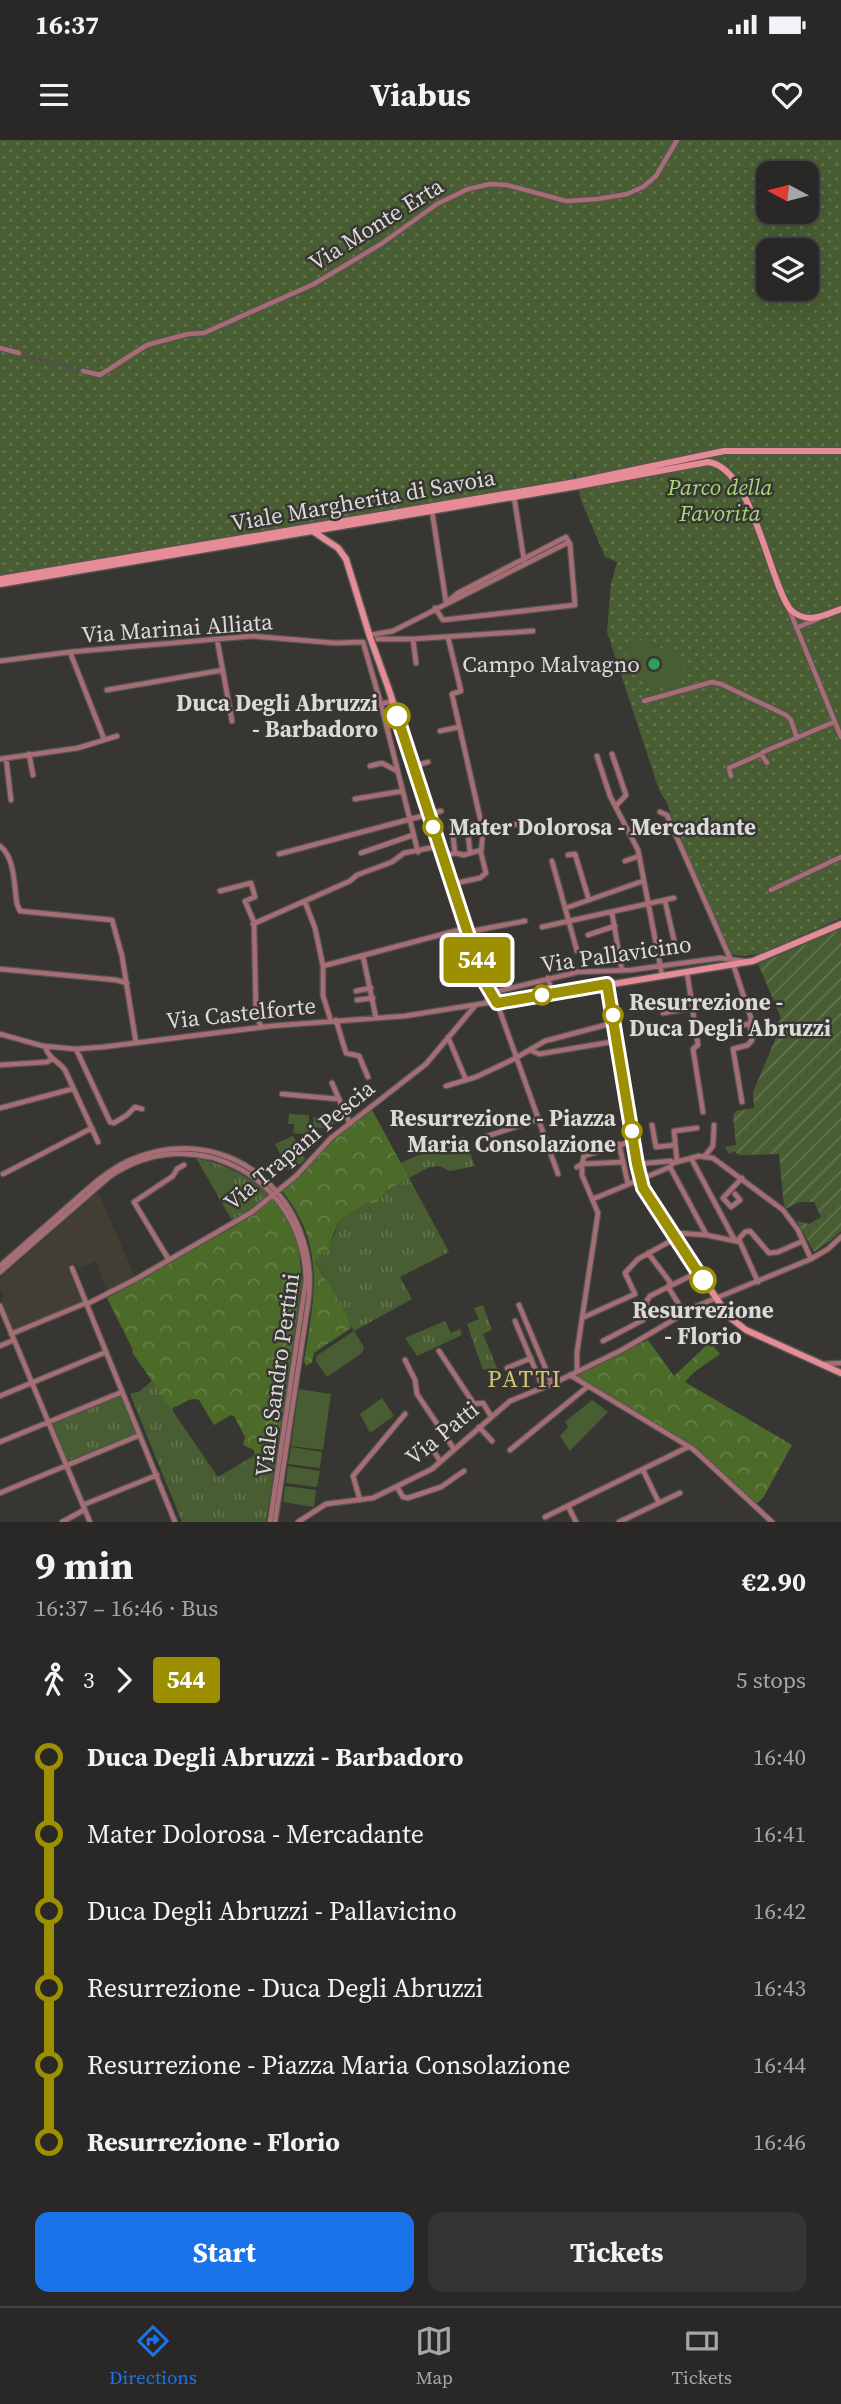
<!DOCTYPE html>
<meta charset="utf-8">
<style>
:root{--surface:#2a2826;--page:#363432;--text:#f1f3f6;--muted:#a5a6a7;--line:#464443;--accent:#1a73e8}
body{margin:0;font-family:"Source Serif 4",serif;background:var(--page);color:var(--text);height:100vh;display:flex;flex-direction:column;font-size:26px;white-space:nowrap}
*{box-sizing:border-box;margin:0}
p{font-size:23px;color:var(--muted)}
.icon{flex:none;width:38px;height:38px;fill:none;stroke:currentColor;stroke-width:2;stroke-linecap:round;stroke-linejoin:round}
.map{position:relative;height:1382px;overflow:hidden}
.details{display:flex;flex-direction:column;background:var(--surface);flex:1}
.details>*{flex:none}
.badge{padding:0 14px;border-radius:5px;font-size:24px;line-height:46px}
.needle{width:46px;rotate:277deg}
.fabs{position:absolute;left:756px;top:21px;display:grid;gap:14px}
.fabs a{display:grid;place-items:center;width:63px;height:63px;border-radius:14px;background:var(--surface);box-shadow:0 7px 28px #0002,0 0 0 2px var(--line);font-size:35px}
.map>.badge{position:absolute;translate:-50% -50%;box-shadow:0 0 0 4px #fff}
.legs{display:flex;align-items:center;gap:10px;height:77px;padding:0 35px;font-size:23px}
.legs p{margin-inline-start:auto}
.summary{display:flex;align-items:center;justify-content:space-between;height:119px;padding:0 35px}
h1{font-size:38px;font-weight:700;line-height:52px}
.cta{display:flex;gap:14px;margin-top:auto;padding:14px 35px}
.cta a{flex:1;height:80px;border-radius:14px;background:var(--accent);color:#fff;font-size:28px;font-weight:700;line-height:80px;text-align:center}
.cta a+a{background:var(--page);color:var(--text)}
ul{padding:0 35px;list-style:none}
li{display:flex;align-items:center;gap:24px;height:77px;font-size:26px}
li i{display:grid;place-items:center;width:10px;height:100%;margin:0 9px;background:currentColor}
li i::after{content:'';width:18px;height:18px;margin:-9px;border:5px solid;border-radius:50%;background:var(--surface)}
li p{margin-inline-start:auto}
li:first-child i{background:linear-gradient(#0000 50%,currentColor 0)}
li:last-child i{background:linear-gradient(currentColor 50%,#0000 0)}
.status{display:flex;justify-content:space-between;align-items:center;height:49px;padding:0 35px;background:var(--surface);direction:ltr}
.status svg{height:19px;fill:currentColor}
header{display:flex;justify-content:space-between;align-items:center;height:91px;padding:0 35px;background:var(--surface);font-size:32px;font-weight:700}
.tab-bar{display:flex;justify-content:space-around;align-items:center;height:98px;border-top:2px solid var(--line);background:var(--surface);font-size:19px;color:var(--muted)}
.tab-bar a{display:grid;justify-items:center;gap:4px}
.tab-bar .active{color:var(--accent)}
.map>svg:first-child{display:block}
</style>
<div class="status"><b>16:37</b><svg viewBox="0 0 49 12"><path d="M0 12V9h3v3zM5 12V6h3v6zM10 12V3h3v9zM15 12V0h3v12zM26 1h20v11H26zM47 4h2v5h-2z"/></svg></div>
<header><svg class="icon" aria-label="menu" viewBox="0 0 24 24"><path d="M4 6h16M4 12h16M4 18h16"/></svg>Viabus<svg class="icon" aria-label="heart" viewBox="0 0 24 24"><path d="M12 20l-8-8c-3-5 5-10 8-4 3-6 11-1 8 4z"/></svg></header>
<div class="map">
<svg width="841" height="1382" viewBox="0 0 841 1382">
<defs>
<pattern id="grass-tufts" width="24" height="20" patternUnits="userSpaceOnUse" patternTransform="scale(1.75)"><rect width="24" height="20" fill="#485e32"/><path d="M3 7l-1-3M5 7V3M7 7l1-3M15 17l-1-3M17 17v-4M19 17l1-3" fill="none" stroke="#62744f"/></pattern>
<pattern id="forest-crowns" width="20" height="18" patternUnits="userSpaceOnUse" patternTransform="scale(1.75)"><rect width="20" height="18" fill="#4c6b29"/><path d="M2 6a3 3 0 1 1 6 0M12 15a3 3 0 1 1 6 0" fill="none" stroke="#658047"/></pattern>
<pattern id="park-dots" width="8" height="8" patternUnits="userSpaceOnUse" patternTransform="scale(1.75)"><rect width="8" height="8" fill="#485e32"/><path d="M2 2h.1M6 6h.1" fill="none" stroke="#62744f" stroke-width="1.8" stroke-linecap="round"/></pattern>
<pattern id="garden-furrows" width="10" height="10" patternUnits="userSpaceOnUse" patternTransform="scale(1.75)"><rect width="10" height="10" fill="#485e32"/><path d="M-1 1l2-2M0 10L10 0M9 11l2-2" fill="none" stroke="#62744f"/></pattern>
</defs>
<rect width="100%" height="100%" fill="#383632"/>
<!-- built -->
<path fill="#433e34" d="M98 1052 135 1137 107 1152 96 1121 78 1129 76 1124H69L68 1129 81 1161 14 1190 1 1160 4 1158 0 1148V1138Z"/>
<!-- grass -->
<path fill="url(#grass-tufts)" d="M464 996 475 1026 450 1031 439 1026 430 1027 409 1038 449 1112 400 1137 412 1159 354 1191 315 1121 323 1114 334 1096 339 1081 368 1063H376L386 1051 409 1038 400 1023Z
M196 1018C226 1024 247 1035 269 1055L233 1082Z
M483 1165 492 1190 483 1194 499 1233 491 1236 487 1229 483 1230 467 1184 479 1179 474 1168Z
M445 1181 451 1193 460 1189 462 1195 417 1216 405 1198Z
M152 1241 169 1265 173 1267 172 1270 218 1337 255 1315 278 1305 266 1382H182L130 1254 140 1251Z
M121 1255 137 1293 68 1321 52 1284Z"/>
<!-- forest -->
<path fill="url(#forest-crowns)" d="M371 968 409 1038 386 1051 376 1063H368L339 1081 327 1110 315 1121C325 1143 346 1166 351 1188L314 1213 312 1222 306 1226 304 1222C314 1158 327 1106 282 1051L301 1034 328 1002Z
M272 1059 283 1072 298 1103 302 1141 278 1305 255 1315 254 1310 243 1305 245 1297 234 1276 231 1275 214 1285 199 1260C187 1255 181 1270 169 1266L132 1212 133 1210 107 1158 237 1085Z
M648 1200 674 1236 710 1202 720 1214 693 1233 685 1242 792 1305 763 1358 756 1364 709 1322 573 1235Z"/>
<!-- park -->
<path fill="url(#park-dots)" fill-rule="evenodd" d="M0 0H841V778L759 814 741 816 731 814 676 691 668 665 659 650 607 492 611 444 617 422 605 417 581 360 574 330V340L0 435ZM768 33H807V72H768ZM768 110H807V149H768Z"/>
<!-- garden -->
<path fill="url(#garden-furrows)" d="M841 789V1091L830 1101 814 1112 797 1081 809 1084 821 1077 814 1062H800L787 1068 784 1066 779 1014 739 1015 734 1011 729 1014 725 1007 736 1005 733 976 736 971 754 968 753 952 780 888 778 882 781 878 758 824Z"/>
<!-- pitch -->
<path fill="#485e32" d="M633 497 687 519 674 551 621 530Z
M289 974 309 975V986H313L314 977 334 979 333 989 313 987 312 995 293 993 294 984H288Z
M293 996 305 1019 302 1023 288 1030 275 1004Z
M354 1191 364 1207 362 1213 327 1237 316 1221V1216Z
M299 1249 331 1254 323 1310 291 1306Z
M382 1258 394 1276 370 1293 360 1274Z
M592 1260 608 1272 570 1311 560 1296 568 1287 565 1282Z
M291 1307 322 1312 320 1328 288 1324Z
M288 1326 320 1331 317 1347 286 1343Z
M285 1346 316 1350 314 1367 283 1362Z"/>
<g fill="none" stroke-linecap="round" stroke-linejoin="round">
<!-- street-tunnel -->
<path stroke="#514f4b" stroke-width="4.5" stroke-dasharray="4.5 2" stroke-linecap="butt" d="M19 213 83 231"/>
<defs>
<path id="street" d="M0 208 19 213
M83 231 100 235 147 205 188 194 204 193 314 144 381 104 437 64 468 49 490 44 507 45 566 61 598 59 627 54 643 47 656 36 677 0
M514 357 524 420
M432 371 446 462
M435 468 443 480 575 465 570 404 566 397 458 453 446 463
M789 469 841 597
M796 488 818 479
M370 495 393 491 569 402
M448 497 461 551 452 554 483 691 481 713 486 733 480 738 452 744
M217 499 232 581
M375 499H413L533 491
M413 499 416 523
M70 512 104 599
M0 521 70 512 252 496 335 503 363 502 381 564 392 561
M107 550 223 530
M644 561 712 542 721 544 786 575 791 580 797 598
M381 564 418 712
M440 591 459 587
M29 614 33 635
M612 614 626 655 616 666
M597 616 610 656 638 710 662 835
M6 618 11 660
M0 619 78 608 117 596
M767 623 761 614 763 612 834 582
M370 626 382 623 397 631
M414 626 428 622
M731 636 729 628 761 614
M355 659 403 651
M660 672 667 675 730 818
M470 686 468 694 470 712
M483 689 525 683
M0 706C15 717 14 746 17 764L20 771 112 780 122 816 136 903
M361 713 413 695
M455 713 452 687 482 684
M279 714 441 671
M568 715 575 714 589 760
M443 716 455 713 464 715 481 710
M552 721 577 811
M625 721 639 716
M771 750 841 717
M220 751 251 743 255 757 245 761 254 782 256 874 261 887
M665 761 674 800
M305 762 315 788 323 826V856L331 881
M566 768 643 741
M612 773 622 831
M253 784 350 741 357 735 392 722 404 713 440 706
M542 787 674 758
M467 792 525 781
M588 795 615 786
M363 816 376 878
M496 824 510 820
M733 824 751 878 750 884 752 900 748 905 733 909 742 962
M323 826 466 788
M0 829 116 840 127 843
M687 832 698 905 693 909 703 972
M548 838 552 854
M472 844 485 843
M486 844 501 839 494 814
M356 851 371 848
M357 860 373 858
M486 863 490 853 578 832 631 830 720 818 744 821
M663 873 693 868 722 859
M336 880 346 913 359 916 368 937
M730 887 750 884
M0 894 43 906 76 909 103 907 271 886 405 876 486 863H497L558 1034
M448 897 466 940
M45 906C48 918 58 921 65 930L98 1002
M76 909 110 982 114 983 127 975 135 967 142 969
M530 910 539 914 617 901
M0 925 47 922 52 919
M332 943 350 984
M446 946 476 937 514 919 545 901 613 883
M282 954 338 959
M0 968 72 949
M652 985 656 1007 675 1005
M482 998 539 979
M619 1004 628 1044
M704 1017 713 1006 714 985
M691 1018 734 1099
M677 1022 674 991 697 988
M582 1024 623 1022
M637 1024 671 1021 673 1023 699 1016 713 1018 783 1070 798 1090 811 1119
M577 1027 582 1024 584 1016 633 1001
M670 1027 706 1094
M3 1034 92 988
M735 1054 740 1060 731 1067 723 1058 742 1038
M593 1059 670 1027 673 1023
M674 1094 678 1093 706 1095 740 1102 758 1142
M737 1101 745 1092 750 1091 769 1113 778 1112 803 1101
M648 1113 670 1142 668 1147 685 1174
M169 1120 134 1062 173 1036 177 1029 184 1025
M0 1126C24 1105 49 1083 73 1062 90 1047 107 1031 128 1021 228 976 323 1060 308 1164L275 1382
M72 1128 175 1382
M0 1132 109 1037C195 978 303 1038 306 1140L270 1382
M87 1164 136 1139 252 1072 296 1036 331 998 426 924 474 867
M519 1165 552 1244
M0 1166 90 1382
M582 1178 635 1154 625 1133 638 1119 676 1098
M515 1181 543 1248
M11 1194 86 1163
M603 1201 643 1180 649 1173 646 1162 650 1156 698 1132
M0 1206 14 1200
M439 1211 474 1264 483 1263 491 1276
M405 1220 415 1240 417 1254 454 1309
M824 1224 841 1223
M507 1228 531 1218
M577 1231V1212L598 1073 582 1035V1024
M570 1235 693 1309 772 1382
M0 1256 106 1212
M479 1287 492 1301
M0 1302 122 1252
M428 1302 440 1321
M510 1310 587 1247
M643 1330 659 1363
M397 1347 403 1357 408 1358 441 1347 464 1331
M0 1353 140 1295
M360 1360 353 1336 405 1274
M83 1365 157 1335
M568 1366 576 1382
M545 1377 688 1307
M62 1382 84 1370
M298 1382 326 1364 373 1358 432 1329 510 1261 552 1244 622 1210 697 1166 811 1119 828 1109 841 1097
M619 1382 680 1353"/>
<path id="secondary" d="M311 390 338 408 346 419 370 497
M0 439 576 342 724 311H841
M0 444 578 346 708 322C752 327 768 438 790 469 806 485 823 476 841 469
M389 550 468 795 485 843 497 863 753 821 841 784
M607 844 637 1024 644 1048 728 1176 746 1190 841 1233"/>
</defs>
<!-- street casing -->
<use href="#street" stroke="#565450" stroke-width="7"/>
<!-- secondary casing -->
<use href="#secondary" stroke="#565450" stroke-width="9"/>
<!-- street -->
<use href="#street" stroke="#a66e74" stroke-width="4.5"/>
<!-- secondary -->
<use href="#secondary" stroke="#e58c96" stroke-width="6"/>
<defs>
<path id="secondary-bridge" d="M370 497 389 550"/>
</defs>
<!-- secondary-bridge casing -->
<use href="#secondary-bridge" stroke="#565450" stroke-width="9" stroke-linecap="butt"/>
<!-- secondary-bridge -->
<use href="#secondary-bridge" stroke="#e58c96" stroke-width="6"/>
</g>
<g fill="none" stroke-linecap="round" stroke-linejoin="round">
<defs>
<path id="line-1" d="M397 576 473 809 485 843 497 863 607 844 637 1024 643 1048 703 1140"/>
</defs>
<!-- line-1 casing -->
<use href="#line-1" stroke="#fff" stroke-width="16"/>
<!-- line-1 -->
<use href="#line-1" stroke="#9c8f00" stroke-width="10"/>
</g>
<!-- markers -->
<circle fill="#2e9e5b" stroke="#383632" stroke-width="2.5" cx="654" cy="524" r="7"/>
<g fill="#fff" stroke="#9c8f00" stroke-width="3.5">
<circle cx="397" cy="576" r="12"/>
<circle cx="433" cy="687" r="9"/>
<circle cx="542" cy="855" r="9"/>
<circle cx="613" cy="875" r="9"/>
<circle cx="632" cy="991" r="9"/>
<circle cx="703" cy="1140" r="12"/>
</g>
<g text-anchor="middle" stroke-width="5" stroke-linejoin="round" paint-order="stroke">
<!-- street labels -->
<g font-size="23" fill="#dcdad8" stroke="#383632">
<text transform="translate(376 84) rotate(-32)" y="8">Via Monte Erta</text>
<text transform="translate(363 360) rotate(-10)" y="8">Viale Margherita di Savoia</text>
<text transform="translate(177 488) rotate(-4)" y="8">Via Marinai Alliata</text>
<text transform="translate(616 814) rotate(-8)" y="8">Via Pallavicino</text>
<text transform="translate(241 873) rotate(-6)" y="8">Via Castelforte</text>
<text transform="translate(299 1005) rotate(-40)" y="8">Via Trapani Pescia</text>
<text transform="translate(277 1235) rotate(-82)" y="8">Viale Sandro Pertini</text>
<text transform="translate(442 1293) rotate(-39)" y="8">Via Patti</text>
</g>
<!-- park labels -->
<g font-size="23" font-style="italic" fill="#a7d579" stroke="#383632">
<text x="720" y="355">Parco della<tspan x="720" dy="26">Favorita</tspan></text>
</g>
<!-- poi labels -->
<g font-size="23" fill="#dcdad8" stroke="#383632" text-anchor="end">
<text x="640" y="532">Campo Malvagno</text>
</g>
<!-- stop labels -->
<g font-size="23" font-weight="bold" fill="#dcdad8" stroke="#383632" text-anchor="end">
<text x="378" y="571">Duca Degli Abruzzi<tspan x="378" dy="26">- Barbadoro</tspan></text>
<text x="449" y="695" text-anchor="start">Mater Dolorosa - Mercadante</text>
<text x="629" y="870" text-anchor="start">Resurrezione -<tspan x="629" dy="26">Duca Degli Abruzzi</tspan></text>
<text x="616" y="986">Resurrezione - Piazza<tspan x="616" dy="26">Maria Consolazione</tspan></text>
<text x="703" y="1178" text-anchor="middle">Resurrezione<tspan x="703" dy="26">- Florio</tspan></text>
</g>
<!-- neighbourhood labels -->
<g font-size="24" letter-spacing="2" fill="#d1c476" stroke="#383632">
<text x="525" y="1247">PATTI</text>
</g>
</g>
</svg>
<div class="fabs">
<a><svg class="needle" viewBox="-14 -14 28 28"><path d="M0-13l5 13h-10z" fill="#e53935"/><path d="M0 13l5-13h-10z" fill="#a5a6a7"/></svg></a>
<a><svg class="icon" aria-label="layers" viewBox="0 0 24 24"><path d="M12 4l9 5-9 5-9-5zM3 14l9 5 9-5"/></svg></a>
</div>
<b class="badge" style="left:477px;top:820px;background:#9c8f00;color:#fff">544</b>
</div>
<section class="details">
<div class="summary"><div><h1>9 min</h1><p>16:37 – 16:46 · Bus</p></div><b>€2.90</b></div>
<div class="legs"><svg class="icon" aria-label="walk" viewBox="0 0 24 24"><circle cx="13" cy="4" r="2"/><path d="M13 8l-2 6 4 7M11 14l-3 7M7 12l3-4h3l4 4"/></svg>3<svg class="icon" aria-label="forward" viewBox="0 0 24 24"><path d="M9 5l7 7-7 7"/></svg><b class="badge" style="background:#9c8f00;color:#fff">544</b><p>5 stops</p></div>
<ul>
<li><i style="color:#9c8f00"></i><b>Duca Degli Abruzzi - Barbadoro</b><p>16:40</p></li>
<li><i style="color:#9c8f00"></i><span>Mater Dolorosa - Mercadante</span><p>16:41</p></li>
<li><i style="color:#9c8f00"></i><span>Duca Degli Abruzzi - Pallavicino</span><p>16:42</p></li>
<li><i style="color:#9c8f00"></i><span>Resurrezione - Duca Degli Abruzzi</span><p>16:43</p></li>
<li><i style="color:#9c8f00"></i><span>Resurrezione - Piazza Maria Consolazione</span><p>16:44</p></li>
<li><i style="color:#9c8f00"></i><b>Resurrezione - Florio</b><p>16:46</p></li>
</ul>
<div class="cta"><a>Start</a><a>Tickets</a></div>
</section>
<nav class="tab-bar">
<a class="active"><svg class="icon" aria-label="directions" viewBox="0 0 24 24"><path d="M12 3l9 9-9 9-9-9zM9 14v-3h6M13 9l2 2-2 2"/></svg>Directions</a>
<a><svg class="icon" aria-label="map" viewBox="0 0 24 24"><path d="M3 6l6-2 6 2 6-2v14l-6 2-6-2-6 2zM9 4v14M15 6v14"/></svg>Map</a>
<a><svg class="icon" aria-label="tickets" viewBox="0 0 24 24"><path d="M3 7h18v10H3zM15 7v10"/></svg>Tickets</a>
</nav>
